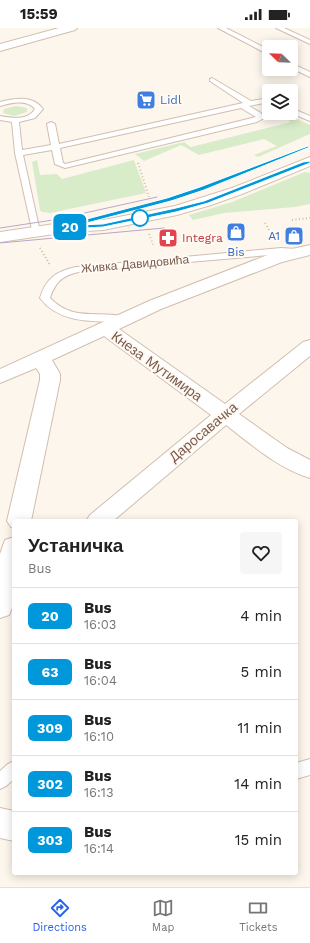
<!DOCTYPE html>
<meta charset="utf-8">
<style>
:root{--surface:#fff;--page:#f6f6f6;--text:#222;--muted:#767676;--line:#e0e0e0;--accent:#2563eb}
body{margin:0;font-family:"Work Sans",sans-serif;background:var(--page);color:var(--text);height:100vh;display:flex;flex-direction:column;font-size:15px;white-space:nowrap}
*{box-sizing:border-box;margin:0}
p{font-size:13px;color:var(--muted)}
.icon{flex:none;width:22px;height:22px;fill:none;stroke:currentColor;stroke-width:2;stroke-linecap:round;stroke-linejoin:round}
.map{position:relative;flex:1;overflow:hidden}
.details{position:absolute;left:12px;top:491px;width:286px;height:356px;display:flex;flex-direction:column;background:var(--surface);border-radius:4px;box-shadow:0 2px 10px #0003}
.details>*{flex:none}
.badge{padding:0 8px;border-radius:6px;font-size:14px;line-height:26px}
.needle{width:26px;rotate:293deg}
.buttons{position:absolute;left:262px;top:12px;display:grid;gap:8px}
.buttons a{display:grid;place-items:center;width:36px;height:36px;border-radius:4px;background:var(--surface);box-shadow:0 2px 10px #0003;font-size:20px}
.map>.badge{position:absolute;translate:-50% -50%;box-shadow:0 0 0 2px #fff}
.round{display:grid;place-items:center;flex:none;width:42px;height:42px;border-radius:4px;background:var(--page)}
.head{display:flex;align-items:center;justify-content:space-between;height:68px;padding:0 16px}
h1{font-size:19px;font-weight:800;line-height:30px}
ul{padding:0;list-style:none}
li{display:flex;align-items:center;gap:12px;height:56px;padding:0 16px;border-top:1px solid var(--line)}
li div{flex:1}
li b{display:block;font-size:15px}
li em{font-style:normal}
li .badge{min-width:44px;font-weight:700;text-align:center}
.status{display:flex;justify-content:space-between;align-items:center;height:28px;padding:0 20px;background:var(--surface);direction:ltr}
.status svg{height:11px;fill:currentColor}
.tabs{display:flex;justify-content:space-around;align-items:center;height:56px;border-top:1px solid var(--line);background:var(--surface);font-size:11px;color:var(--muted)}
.tabs a{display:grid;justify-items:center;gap:2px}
.tabs .current{color:var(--accent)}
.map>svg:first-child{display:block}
</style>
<div class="status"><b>15:59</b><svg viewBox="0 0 49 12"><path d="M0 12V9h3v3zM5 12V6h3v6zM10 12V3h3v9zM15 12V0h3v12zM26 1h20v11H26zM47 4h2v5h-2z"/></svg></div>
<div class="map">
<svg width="310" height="859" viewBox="0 0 310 859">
<rect width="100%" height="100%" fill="#fdf6ec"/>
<!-- green -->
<path fill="#d8ecc9" d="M16 78 27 80V84L14 88 3 85 4 81Z
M278 85H284L310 97V106L258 129 254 127 277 118 264 111 199 127 181 117 144 133 135 126 184 114 191 119 291 94Z
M37 132 40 147 57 146 62 151 134 132 146 165 50 185 42 184 40 182 32 134Z
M305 144 310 145V176L295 179 224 185 193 192 189 187 232 174Z"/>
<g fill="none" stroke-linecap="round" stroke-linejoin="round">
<defs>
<path id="lane" d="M218 0H226L269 22V27Z
M276 0H284L310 12V16Z
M291 35 310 44V49L291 40Z
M212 50 251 73 269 70V74L249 78 261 85 264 90 257 94 65 140 55 136 52 122 23 127 40 204 36 207 33 206 15 125 12 94 0 92V88C11 90 28 93 35 81 27 71 11 75 0 78V74C15 70 33 67 43 81L35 90 19 94 22 122 51 117 47 96 51 94 55 96 59 116 243 75 210 53V51ZM241 80 256 89 65 136 63 135 60 120Z
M291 80 310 88V93L291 85Z
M281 220 297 221 302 224 297 227 281 226 84 243C66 246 56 251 50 270 73 294 98 282 127 289L128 291 127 293 123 294C94 293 59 296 40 270 46 250 57 243 76 239Z
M310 731V747L296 751V735Z
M14 733V751L6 758 0 761V743L8 736Z"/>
<path id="street" d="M59 0H77L75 2 0 23V16Z
M310 217V227L282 234 161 281 119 301 225 376 303 314 310 312V328L239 386 287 420 310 432V450C279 441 251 416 226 397L113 493H86L90 487 211 387 104 308 52 332 60 346V352L31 493H14V500L11 499 7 493 40 352V346L36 340 0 355V341L149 273 270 226Z
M14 509V575L9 587 0 590V526L5 512Z
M0 780 14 783V813L0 810Z"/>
<path id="secondary" d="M310 129V138L242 166 211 177 177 187 103 202 68 204 0 214V204L68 194 103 192 175 178 232 160Z"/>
</defs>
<!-- lane casing -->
<use href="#lane" stroke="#d1beb0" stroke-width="2"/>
<!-- street casing -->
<use href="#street" stroke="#d1beb0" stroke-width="2"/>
<!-- secondary casing -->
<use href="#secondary" stroke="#d6c0b0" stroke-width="2"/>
<!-- path -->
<path stroke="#d9b8a5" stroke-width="2" stroke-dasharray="1 2.5" stroke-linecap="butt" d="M138 135 149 169
M292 192 310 190
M265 195 273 209
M149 206 154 219
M40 220 50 237"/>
<!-- lane -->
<use href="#lane" fill="#fff" fill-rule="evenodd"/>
<!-- street -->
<use href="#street" fill="#fff" fill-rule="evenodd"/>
<!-- secondary -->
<use href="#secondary" fill="#fff" fill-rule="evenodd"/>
<!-- tram -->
<path stroke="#b9a8c9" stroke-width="1" d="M0 200 53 192 157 169
M0 215 164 200"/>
</g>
<!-- line -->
<path fill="#0098da" stroke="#fff" d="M308 118 310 119 204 162 171 173 79 197 103 196 176 180 204 173 303 134 310 133V135L208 175 176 184 103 199 68 201 66 199 83 192 167 170 200 159Z"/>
<!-- icons -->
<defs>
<symbol id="supermarket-square" viewBox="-11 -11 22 22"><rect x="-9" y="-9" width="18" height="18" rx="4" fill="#3f7fe0" stroke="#fffaf3"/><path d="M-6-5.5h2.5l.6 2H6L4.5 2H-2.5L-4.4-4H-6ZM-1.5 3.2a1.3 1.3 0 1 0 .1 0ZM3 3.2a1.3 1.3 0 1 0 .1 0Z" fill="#fff"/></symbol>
<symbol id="shop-square" viewBox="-11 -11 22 22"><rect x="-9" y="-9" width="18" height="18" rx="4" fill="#3f7fe0" stroke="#fffaf3"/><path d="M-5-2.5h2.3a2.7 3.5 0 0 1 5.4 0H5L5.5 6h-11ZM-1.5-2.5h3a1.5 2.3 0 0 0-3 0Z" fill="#fff"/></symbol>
<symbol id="pharmacy-square" viewBox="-11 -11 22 22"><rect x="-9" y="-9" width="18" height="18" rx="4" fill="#e0444e" stroke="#fffaf3"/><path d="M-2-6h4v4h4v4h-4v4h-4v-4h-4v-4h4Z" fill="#fff"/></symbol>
</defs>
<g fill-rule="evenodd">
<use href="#supermarket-square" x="135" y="61" width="22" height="22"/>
<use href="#shop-square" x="225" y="193" width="22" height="22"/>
<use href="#shop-square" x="283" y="197" width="22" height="22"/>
<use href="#pharmacy-square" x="157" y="199" width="22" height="22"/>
</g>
<!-- markers -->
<circle fill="#fff" stroke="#0098da" stroke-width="2" cx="140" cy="190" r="8"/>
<g text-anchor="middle" stroke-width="4" stroke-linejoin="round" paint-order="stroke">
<!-- far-shop labels -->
<g font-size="12" fill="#366cbe" stroke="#fffaf3" text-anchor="start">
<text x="160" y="76">Lidl</text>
<text x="280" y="212" text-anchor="end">A1</text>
<text x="236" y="228" text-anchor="middle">Bis</text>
</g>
<!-- far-health labels -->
<g font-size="12" fill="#be3a42" stroke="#fffaf3" text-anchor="start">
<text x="182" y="214">Integra</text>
</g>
<!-- far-street labels -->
<g font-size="12" fill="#7a5c4d" stroke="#fffaf3">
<text transform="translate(135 236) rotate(-5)" y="4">Живка Давидовића</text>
</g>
<!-- street labels -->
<g font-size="14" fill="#7a5c4d" stroke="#fffaf3">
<text transform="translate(157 338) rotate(36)" y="5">Кнеза Мутимира</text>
<text transform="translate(203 404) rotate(-40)" y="5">Даросавачка</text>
</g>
</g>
</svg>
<div class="buttons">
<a><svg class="needle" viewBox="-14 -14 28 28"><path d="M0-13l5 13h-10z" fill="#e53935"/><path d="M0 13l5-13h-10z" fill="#767676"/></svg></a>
<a><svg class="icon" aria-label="layers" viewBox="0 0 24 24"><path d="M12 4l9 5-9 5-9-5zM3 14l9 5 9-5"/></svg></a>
</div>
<b class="badge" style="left:70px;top:199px;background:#0098da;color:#fff">20</b>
<section class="details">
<div class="head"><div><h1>Устаничка</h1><p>Bus</p></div><a class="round"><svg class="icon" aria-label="heart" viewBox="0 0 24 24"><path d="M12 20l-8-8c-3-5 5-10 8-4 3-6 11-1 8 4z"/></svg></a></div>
<ul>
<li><span class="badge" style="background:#0098da;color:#fff">20</span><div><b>Bus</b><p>16:03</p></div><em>4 min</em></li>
<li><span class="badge" style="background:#0098da;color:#fff">63</span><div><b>Bus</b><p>16:04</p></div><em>5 min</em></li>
<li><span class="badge" style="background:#0098da;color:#fff">309</span><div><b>Bus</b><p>16:10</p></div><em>11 min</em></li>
<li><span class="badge" style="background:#0098da;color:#fff">302</span><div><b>Bus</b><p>16:13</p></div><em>14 min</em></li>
<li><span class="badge" style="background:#0098da;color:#fff">303</span><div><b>Bus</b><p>16:14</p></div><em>15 min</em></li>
</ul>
</section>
</div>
<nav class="tabs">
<a class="current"><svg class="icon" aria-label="directions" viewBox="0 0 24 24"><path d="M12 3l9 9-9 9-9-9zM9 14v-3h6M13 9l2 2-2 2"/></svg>Directions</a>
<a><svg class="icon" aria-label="map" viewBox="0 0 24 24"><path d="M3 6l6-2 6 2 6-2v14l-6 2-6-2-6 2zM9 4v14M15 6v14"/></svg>Map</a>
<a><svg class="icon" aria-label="tickets" viewBox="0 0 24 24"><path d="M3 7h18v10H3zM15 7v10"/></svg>Tickets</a>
</nav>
